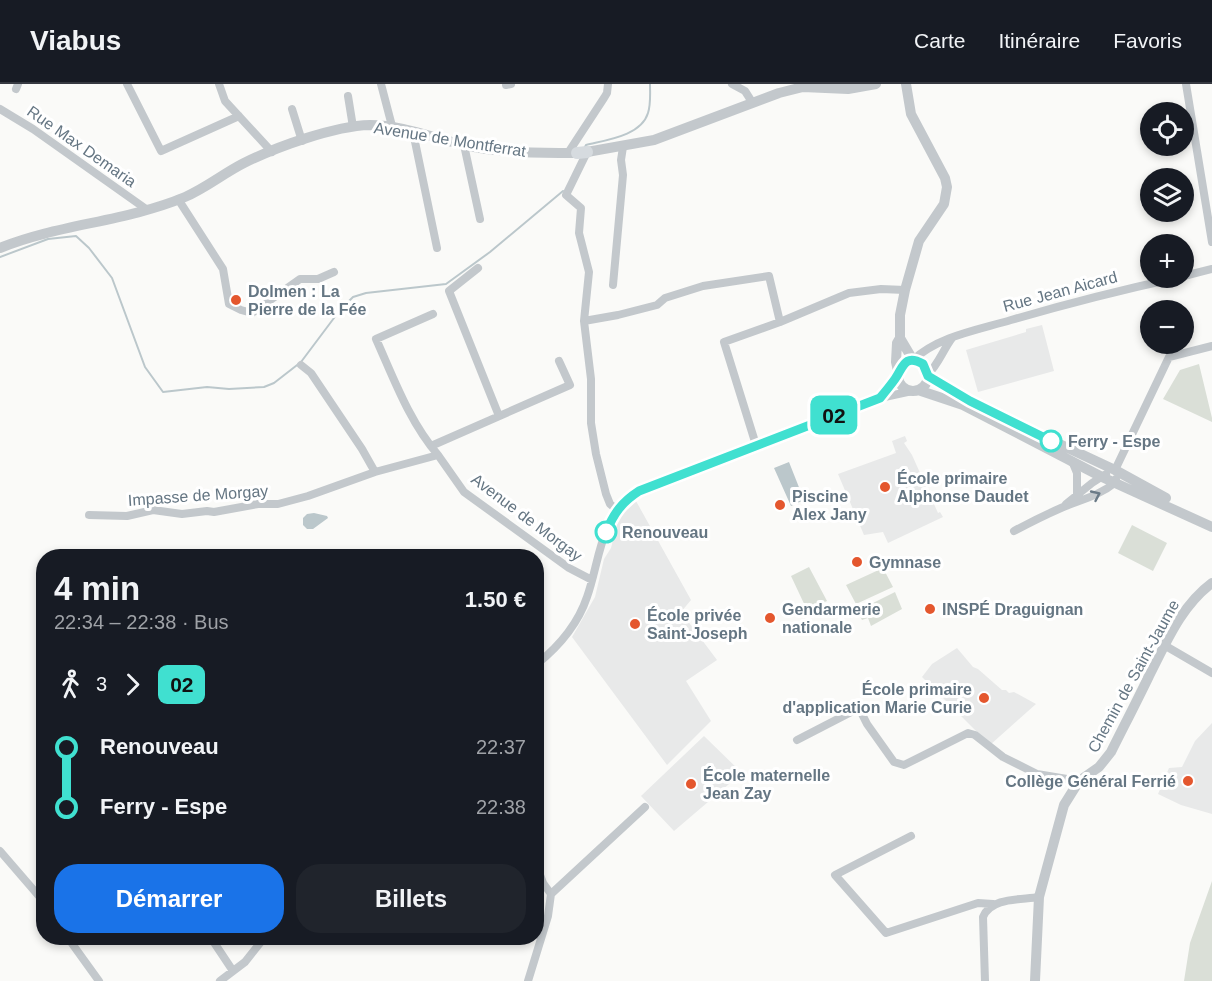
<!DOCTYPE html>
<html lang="fr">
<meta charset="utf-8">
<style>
:root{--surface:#171b24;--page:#20242c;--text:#f1f3f6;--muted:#9ea1a6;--line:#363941;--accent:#1a73e8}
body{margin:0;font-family:Arial,sans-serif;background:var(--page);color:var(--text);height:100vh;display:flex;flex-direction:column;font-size:22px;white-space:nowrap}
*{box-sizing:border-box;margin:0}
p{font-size:20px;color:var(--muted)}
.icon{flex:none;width:33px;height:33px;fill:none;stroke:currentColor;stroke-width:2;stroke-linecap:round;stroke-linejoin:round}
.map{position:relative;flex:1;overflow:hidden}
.panel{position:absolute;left:36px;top:465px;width:508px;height:396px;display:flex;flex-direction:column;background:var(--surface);border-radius:24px;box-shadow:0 3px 9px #0003}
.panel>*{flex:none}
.badge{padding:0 12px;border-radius:9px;font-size:21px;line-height:39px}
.controls{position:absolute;left:1140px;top:18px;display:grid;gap:12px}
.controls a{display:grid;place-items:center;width:54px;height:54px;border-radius:50%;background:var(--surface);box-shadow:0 3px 9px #0003;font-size:30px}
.map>.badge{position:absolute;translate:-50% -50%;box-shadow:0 0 0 3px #fff}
.legs{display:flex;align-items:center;gap:9px;height:66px;padding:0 18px;font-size:20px}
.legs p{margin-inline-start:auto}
.summary{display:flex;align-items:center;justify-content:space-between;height:102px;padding:0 18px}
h1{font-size:33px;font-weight:800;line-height:45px}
.button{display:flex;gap:12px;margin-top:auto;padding:12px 18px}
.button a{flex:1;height:69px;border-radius:24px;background:var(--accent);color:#fff;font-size:24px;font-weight:800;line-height:69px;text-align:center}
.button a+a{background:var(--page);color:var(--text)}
ul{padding:0 18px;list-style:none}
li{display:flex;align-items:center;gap:21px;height:60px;font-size:22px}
li i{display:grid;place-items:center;width:9px;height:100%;margin:0 8px;background:currentColor}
li i::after{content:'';width:15px;height:15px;margin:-8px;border:4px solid;border-radius:50%;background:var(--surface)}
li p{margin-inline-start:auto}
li:first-child i{background:linear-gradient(#0000 50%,currentColor 0)}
li:last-child i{background:linear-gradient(currentColor 50%,#0000 0)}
header{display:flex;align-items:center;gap:36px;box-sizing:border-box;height:84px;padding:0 30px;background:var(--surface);border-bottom:2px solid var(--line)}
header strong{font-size:28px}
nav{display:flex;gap:33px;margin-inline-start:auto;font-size:21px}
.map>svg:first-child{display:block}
</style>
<header>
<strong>Viabus</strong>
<nav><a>Carte</a><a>Itinéraire</a><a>Favoris</a></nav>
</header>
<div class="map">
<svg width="1212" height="897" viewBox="0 0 1212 897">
<rect width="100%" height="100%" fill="#fafaf8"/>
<!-- built -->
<path fill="#e8e9e9" d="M1042 241 1054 287 978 308 966 266 1026 248V245Z
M905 352 907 357 904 359 912 371 938 429 940 428 943 433 888 459 883 448 864 451 838 390 896 369 892 357Z
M636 417 691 516 681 528 717 576 686 597 711 637 667 681 572 553 595 513 604 475 611 464 618 436 626 424Z
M957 564 973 583 978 585 1002 606H1006L1009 609 1014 608 1036 620 990 661 922 593 932 580Z
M1212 639V730L1181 721 1158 710 1169 684 1182 683 1195 657Z
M704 652 742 689 674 747 641 712Z"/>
<!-- green -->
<path fill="#dadfd7" d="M1199 280 1212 334V338L1163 315 1180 286Z
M1132 441 1167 459 1153 487 1118 469Z
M809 483 827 517 807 526 791 492Z
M883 484 893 503 856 520 846 501Z
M895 508 902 525 871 542 868 534 862 536 857 527Z
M1212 797V897H1184L1190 859Z"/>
<!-- water -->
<path fill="#bbc7cb" d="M789 378 804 416 791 422 774 384Z
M314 429 327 432 328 434 313 445H307L303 441V434L307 430Z"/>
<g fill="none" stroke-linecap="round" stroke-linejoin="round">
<!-- stream -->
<path stroke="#bbc7cb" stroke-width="2" d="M584 65 586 61C606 56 641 52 648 29 651 20 650 9 650 0
M0 173 48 155 76 152 89 164 112 194 145 283 163 308 207 303 229 305 264 303 274 299 301 278 340 226 353 213 366 209 446 200 490 168 563 107"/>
<!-- minor -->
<path stroke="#c3c8cc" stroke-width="8" d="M127 0 161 67 239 32
M219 0 225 17 272 68
M381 0 392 42
M732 0 745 7 752 18
M1186 0 1212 158
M506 1 511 0
M16 5 18 0
M348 12 353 43
M0 25 33 45 146 125
M292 25 302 57
M413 48 437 164
M464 61 480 135
M587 68 566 111 581 124 579 149 589 188 584 237 591 295V339L596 370 606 410 610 420 617 426
M568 69 604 14 607 9 608 0
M178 115 223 185 229 220 241 226 252 229 300 195H318L334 188
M478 184 449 207 499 332
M1184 192 1212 185
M613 201 623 91 621 76 623 63
M433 230 376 255C394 295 409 337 438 371
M584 237 618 231 657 221 665 214 703 202 769 192 780 238
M913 276C939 252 978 246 1011 236 1066 220 1121 206 1176 194
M301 281 311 289 362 365 375 388 438 371 464 408 569 484 592 496
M928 290C938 281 943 266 952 254
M880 314 897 292
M756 361 724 258 780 238 849 209 881 205 905 206
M431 362 570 301 559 277
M1072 377 1077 389V411
M1115 386 1169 273 1212 262
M1066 420 1092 399 1106 390
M89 431 127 432 153 426 182 430 207 427 214 428 258 420H278L308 412 375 388
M1014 447C1029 439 1045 431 1061 424 1080 416 1099 412 1116 398V395
M1164 561 1212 589
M537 580C558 563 578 540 587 513 599 480 600 435 631 412L726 373 880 314 912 307
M797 656 859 624 867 640 894 678 904 681 968 649 975 651 1003 673 1037 690 1079 697
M911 752 835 791 886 849 978 819 993 820
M0 767 44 818
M551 810 645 723
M68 854 99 897
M211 854 233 887
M220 897 245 878 264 854
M528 897 548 832 551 810 543 799 537 783
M985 897 983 833C991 813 1021 816 1039 813"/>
<!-- tertiary -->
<path stroke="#c3c8cc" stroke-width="10" d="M587 68 654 56 779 9 803 3 848 5 876 0
M0 164C59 140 125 138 185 113 206 104 224 89 244 79 276 63 334 42 370 41 402 41 433 54 464 61 502 69 539 69 577 69
M900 254 913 276
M898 292a15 15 0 1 1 30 0a15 15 0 1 1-30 0Z
M898 287 896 278 897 259 900 254V231L905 206 919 157 944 120 947 103 945 94 911 30 906 0
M928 292 975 320
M918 306 963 321 1102 393 1212 443
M1008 336 1115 386 1166 414
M1035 897 1039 813 1064 721 1079 697 1099 683 1111 668C1124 642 1137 617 1149 592 1166 559 1181 522 1212 499"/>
<!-- secondary -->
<path stroke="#d6dbdf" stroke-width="12" d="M577 69 587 68"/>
</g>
<!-- one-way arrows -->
<defs><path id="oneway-chevron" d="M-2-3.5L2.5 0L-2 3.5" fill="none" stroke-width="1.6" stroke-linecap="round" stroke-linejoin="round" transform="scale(1.5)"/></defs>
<use stroke="#6a7a87" href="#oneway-chevron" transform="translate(1096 411) rotate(-25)"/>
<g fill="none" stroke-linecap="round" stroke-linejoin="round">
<defs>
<path id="line-1" d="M606 448C614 429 622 418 639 407L880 314C885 308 890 302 895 295 903 284 904 269 923 280L928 292 970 317 1051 357"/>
</defs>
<!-- line-1 casing -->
<use href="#line-1" stroke="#fff" stroke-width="14"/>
<!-- line-1 -->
<use href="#line-1" stroke="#40e0d0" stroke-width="9"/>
</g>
<!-- markers -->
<g fill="#e4572e" stroke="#fff" stroke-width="2">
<circle cx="236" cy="216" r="6"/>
<circle cx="885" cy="403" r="6"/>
<circle cx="780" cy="421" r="6"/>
<circle cx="857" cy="478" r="6"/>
<circle cx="930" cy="525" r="6"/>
<circle cx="770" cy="534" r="6"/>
<circle cx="635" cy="540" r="6"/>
<circle cx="984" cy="614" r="6"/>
<circle cx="1188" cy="697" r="6"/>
<circle cx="691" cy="700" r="6"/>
</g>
<g fill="#fff" stroke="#40e0d0" stroke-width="3">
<circle cx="1051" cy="357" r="10"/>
<circle cx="606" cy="448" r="10"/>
</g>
<g text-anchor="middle" stroke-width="6" stroke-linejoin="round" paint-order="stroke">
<!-- street labels -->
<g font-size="16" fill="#657683" stroke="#fff">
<text transform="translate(450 55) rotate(9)" y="6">Avenue de Montferrat</text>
<text transform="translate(82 62) rotate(35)" y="6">Rue Max Demaria</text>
<text transform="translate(1060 207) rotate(-15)" y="6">Rue Jean Aicard</text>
<text transform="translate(198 411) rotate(-4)" y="6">Impasse de Morgay</text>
<text transform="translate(527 433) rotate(37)" y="6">Avenue de Morgay</text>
<text transform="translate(1133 592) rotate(-61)" y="6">Chemin de Saint-Jaume</text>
</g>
<!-- poi labels -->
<g font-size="16" font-weight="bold" fill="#657683" stroke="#fff" text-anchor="start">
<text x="248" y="213">Dolmen : La<tspan x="248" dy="18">Pierre de la Fée</tspan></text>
<text x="897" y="400">École primaire<tspan x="897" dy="18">Alphonse Daudet</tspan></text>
<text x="792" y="418">Piscine<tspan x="792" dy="18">Alex Jany</tspan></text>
<text x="869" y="484">Gymnase</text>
<text x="782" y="531">Gendarmerie<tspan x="782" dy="18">nationale</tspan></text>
<text x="942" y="531">INSPÉ Draguignan</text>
<text x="647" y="537">École privée<tspan x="647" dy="18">Saint-Joseph</tspan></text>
<text x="972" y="611" text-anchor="end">École primaire<tspan x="972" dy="18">d'application Marie Curie</tspan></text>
<text x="703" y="697">École maternelle<tspan x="703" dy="18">Jean Zay</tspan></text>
<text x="1176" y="703" text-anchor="end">Collège Général Ferrié</text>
</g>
<!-- stop labels -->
<g font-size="16" font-weight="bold" fill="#657683" stroke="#fff" text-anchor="start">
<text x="1068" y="363">Ferry - Espe</text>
<text x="622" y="454">Renouveau</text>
</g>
</g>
</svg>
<div class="controls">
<a><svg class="icon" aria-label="locate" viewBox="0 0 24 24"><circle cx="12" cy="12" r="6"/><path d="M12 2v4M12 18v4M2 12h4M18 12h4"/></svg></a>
<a><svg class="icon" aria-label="layers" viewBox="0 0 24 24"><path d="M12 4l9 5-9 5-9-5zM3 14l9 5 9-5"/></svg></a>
<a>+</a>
<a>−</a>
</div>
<b class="badge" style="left:834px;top:331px;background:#40e0d0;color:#111">02</b>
<section class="panel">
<div class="summary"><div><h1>4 min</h1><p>22:34 – 22:38 · Bus</p></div><b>1.50 €</b></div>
<div class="legs"><svg class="icon" aria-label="walk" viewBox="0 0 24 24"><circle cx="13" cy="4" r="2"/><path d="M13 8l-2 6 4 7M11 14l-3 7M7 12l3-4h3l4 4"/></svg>3<svg class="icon" aria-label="forward" viewBox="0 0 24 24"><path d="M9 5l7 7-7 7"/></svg><b class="badge" style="background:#40e0d0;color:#111">02</b></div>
<ul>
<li><i style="color:#40e0d0"></i><b>Renouveau</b><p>22:37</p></li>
<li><i style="color:#40e0d0"></i><b>Ferry - Espe</b><p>22:38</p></li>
</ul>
<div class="button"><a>Démarrer</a><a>Billets</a></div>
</section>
</div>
